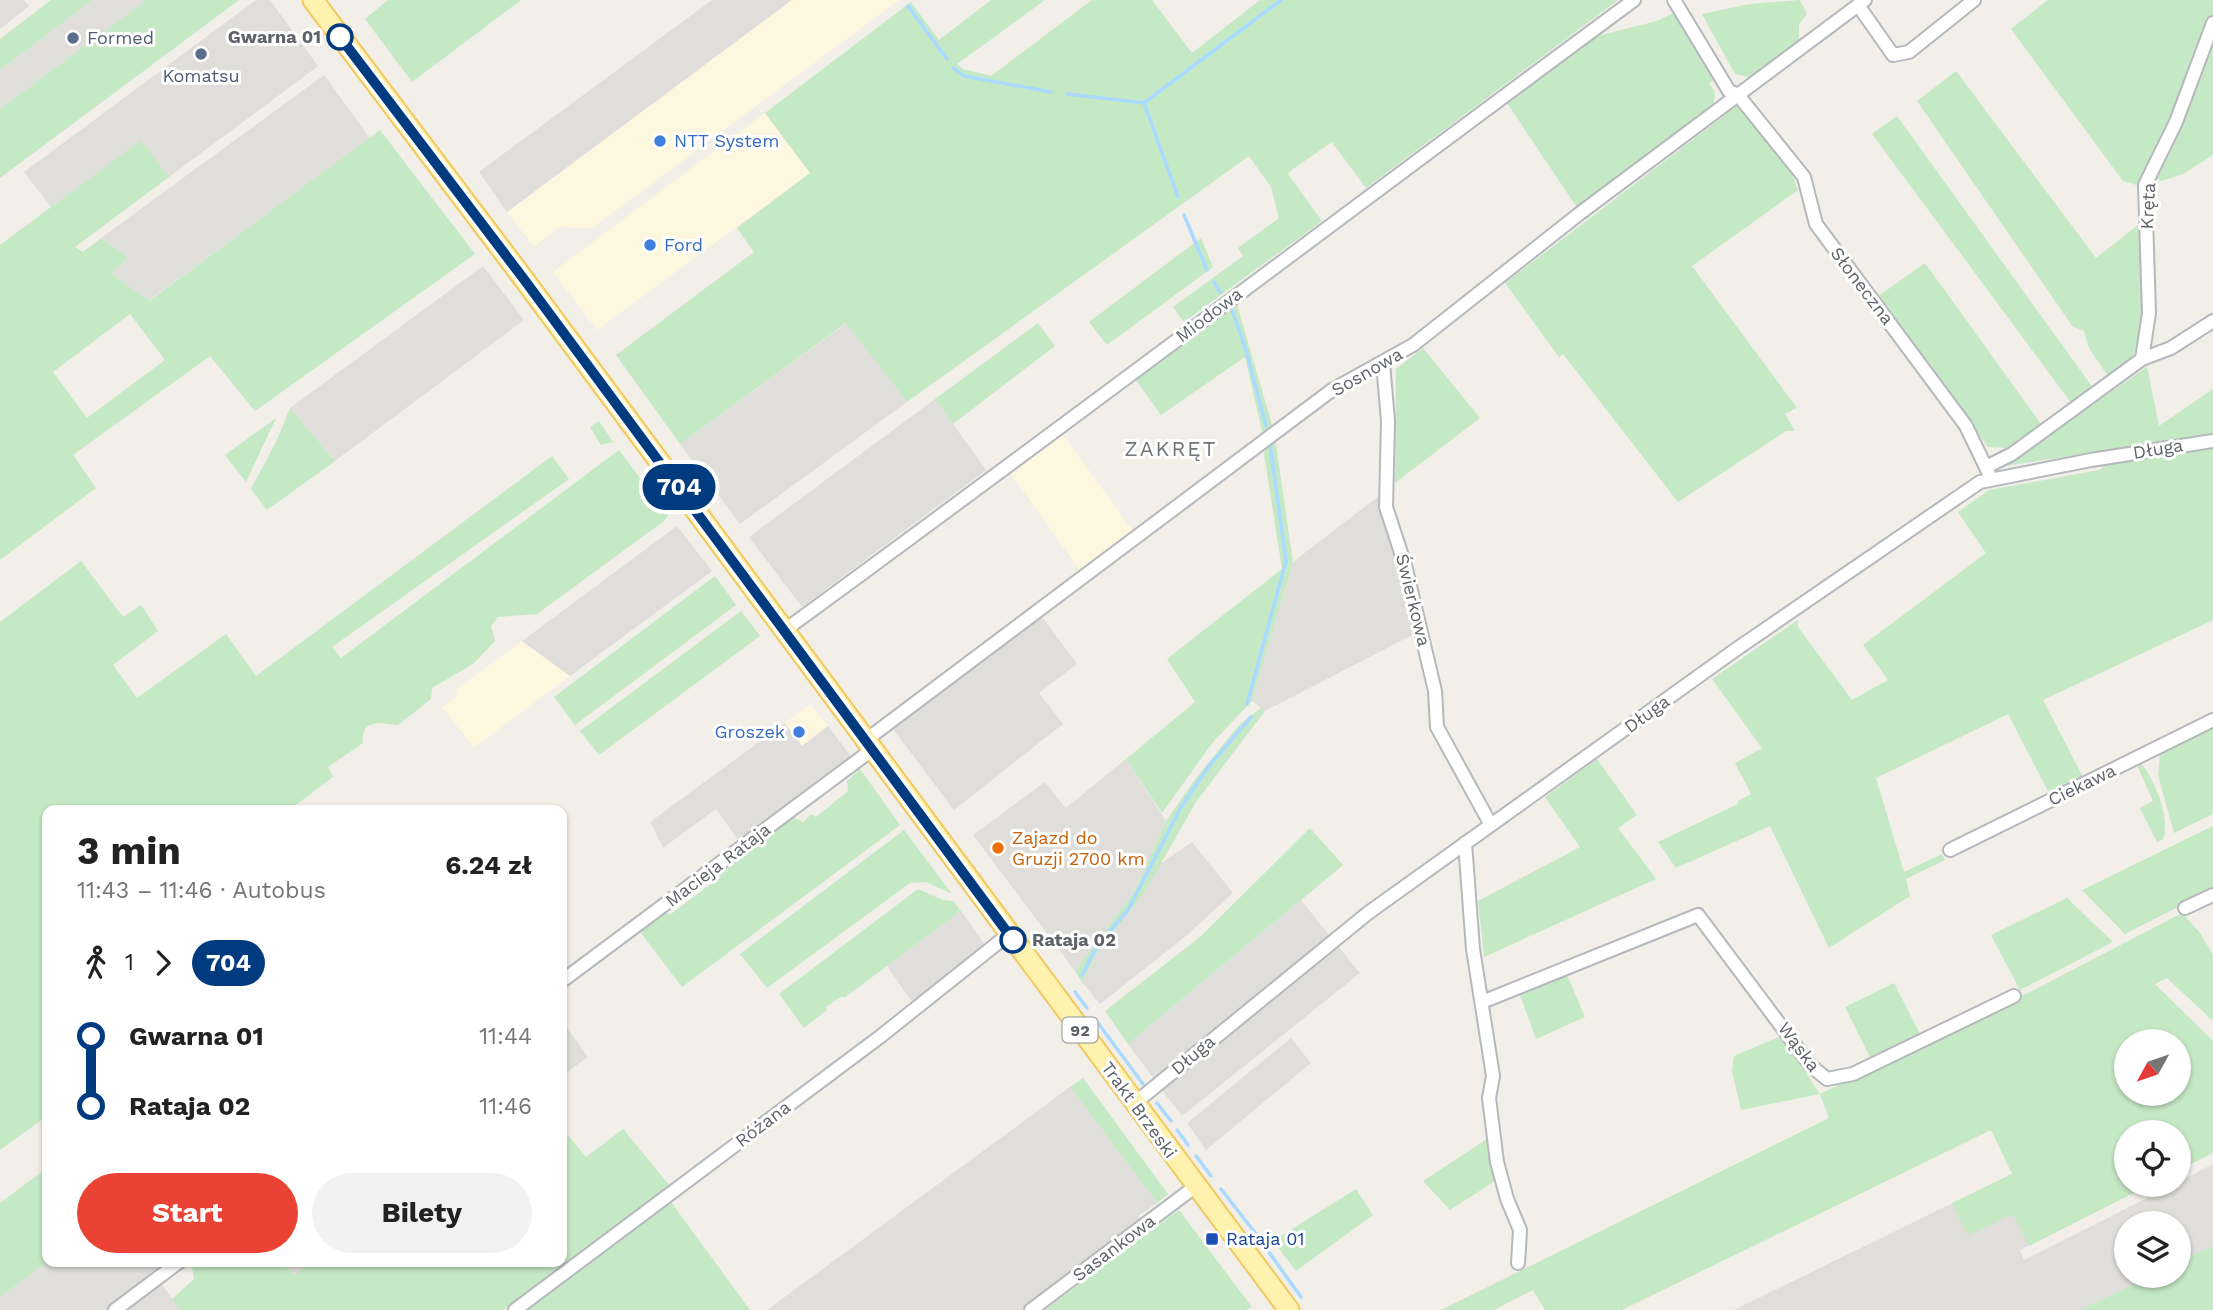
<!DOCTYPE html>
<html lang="pl">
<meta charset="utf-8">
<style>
:root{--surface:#fff;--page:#f2f2f2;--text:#222;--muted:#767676;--accent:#ea4335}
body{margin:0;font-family:"Work Sans",sans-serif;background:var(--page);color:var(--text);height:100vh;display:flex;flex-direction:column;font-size:26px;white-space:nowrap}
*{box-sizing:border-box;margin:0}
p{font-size:23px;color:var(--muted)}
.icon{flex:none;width:38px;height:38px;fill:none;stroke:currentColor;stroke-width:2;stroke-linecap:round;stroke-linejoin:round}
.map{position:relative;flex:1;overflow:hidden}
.panel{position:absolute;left:42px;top:805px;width:525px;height:462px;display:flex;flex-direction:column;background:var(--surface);border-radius:14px;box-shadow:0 2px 5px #0004}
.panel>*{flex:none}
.badge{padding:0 14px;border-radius:23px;font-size:24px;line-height:46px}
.needle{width:46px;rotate:230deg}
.controls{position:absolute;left:2114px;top:1029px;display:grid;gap:14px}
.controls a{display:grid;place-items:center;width:77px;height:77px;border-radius:50%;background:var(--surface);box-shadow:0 2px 5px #0004;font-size:35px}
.map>.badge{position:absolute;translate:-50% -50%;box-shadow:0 0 0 4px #fff}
.legs{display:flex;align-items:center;gap:10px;height:77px;padding:0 35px;font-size:23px}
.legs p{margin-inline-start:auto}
.overview{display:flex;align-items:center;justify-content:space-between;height:119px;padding:0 35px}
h1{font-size:38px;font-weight:700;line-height:52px}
.primary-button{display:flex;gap:14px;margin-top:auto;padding:14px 35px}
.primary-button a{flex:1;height:80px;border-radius:42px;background:var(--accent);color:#fff;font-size:28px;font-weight:700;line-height:80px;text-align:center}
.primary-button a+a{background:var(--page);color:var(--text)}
ul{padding:0 35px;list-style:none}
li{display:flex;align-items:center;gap:24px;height:70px;font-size:26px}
li i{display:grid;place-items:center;width:10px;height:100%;margin:0 9px;background:currentColor}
li i::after{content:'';width:18px;height:18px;margin:-9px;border:5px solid;border-radius:50%;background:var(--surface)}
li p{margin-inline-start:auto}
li:first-child i{background:linear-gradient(#0000 50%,currentColor 0)}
li:last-child i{background:linear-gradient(currentColor 50%,#0000 0)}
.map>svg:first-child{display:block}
</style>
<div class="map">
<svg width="2213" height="1310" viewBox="0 0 2213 1310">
<rect width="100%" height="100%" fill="#f1efe8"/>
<!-- commercial -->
<path fill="#fef7e0" d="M792 0H899L592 228 560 227 534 247 507 212Z
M765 113 810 173 597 330 553 272Z
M1063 435 1134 532 1118 544 1116 542 1081 572 1011 474Z
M522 641 570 676 474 748 442 707 456 697 457 689Z
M811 704 828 726 802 746 785 723Z"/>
<!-- industrial -->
<path fill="#e0deda" d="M0 0H24L29 6 0 29Z
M93 0H146L0 109V70Z
M256 0H270L318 66 169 177 141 141 51 207 24 172Z
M712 0H792L507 212 479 172Z
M324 75 370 138 148 301 112 274 128 257 101 238Z
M483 266 524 320 335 461 290 408Z
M847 323 907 402 740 524 680 444Z
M935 399 986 470 802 607 749 537Z
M1380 495 1416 633 1265 711 1252 701 1293 562Z
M677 526 712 571 570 676 522 641Z
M1040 614 1077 664 1039 693 1063 724 954 810 893 729 906 721V714Z
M785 723 802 746 828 726 853 759 840 765 741 844 716 809 663 848 650 822Z
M1126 759 1166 821 1134 892 1075 971 973 835 1045 782 1066 808Z
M1192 842 1233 893 1186 936 1100 1004 1082 982 1097 953 1144 893 1158 865Z
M1301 900 1329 935 1154 1079 1128 1044Z
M961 911 989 950 914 1005 887 966Z
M1337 945 1360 973 1182 1116 1161 1089Z
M562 1021 588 1057 562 1076Z
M1291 1038 1311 1063 1206 1150 1187 1123Z
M1070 1087 1157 1203 1139 1215 1140 1223 1024 1310H767Z
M2126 1132V1185H2149L2020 1250 2024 1260 2173 1185H2179V1182L2213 1164V1246L2179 1262V1223H2126V1276H2150L2080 1310H1734L2012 1174Z
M48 1262H165L150 1273 153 1278 109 1310H0V1297Z
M283 1262H312L293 1275Z
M159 1281 181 1310H121Z"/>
<!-- green -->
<path fill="#c5e8c5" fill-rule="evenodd" d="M51 0H93L0 70V39Z
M146 0H239L0 178V109Z
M388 0H521L412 82 365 19Z
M991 0H1045L957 64 963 69 991 76 1092 0H1152L1192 53 1260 0H1618L1366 188 1332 142 1293 169 1288 174 1322 221 1184 322 1173 307 1243 256 1238 248 1279 218 1271 187 1249 156 907 402 846 323 680 444 616 355 754 252 737 228 810 173 765 113 911 2 939 40Z
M1800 0 1807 14 1799 24V40L1752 78 1735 74 1702 14 1750 4Z
M2048 0H2213V155L2183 174 2161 181 2144 170 2140 186 2123 181 2011 29Z
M1675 12 1715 79 1709 83 1715 93 1714 103 1578 209 1507 103 1597 36 1657 21Z
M1956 71 2096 258 2142 222V319L2133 357 2108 376 2089 348 2084 331 2073 327 1917 101Z
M1737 106 1791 172 1798 190 1692 266 1797 408 1785 414 1795 431H1786L1678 502 1563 354 1559 357 1505 283Z
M1897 116 2093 388 2072 404 1872 134Z
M380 130 475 254 255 411 210 356 73 455 96 488 0 560V245L141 140 169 177 75 247 83 252 101 238 128 257 112 274 149 301ZM130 314 165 360 87 418 53 372Z
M1201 238 1213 267 1107 345 1089 322Z
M1925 263 2041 424 2006 448 1988 447 1877 297Z
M1237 305 1273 428 1263 435 1245 357 1161 415 1136 380Z
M1038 323 1055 346 953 424 935 399Z
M1423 348 1480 418 1395 483 1396 369Z
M2147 367 2159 426 2213 389V435L2004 466Z
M290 408 335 461 267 510 251 489 277 440Z
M276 418 246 482 225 455Z
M599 421 613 442 601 445 590 427Z
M1275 438 1293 562 1252 701 1213 742 1162 813 1126 759 1195 702 1167 659 1282 569 1263 447Z
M2213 448V620L2043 700 2083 777 2049 793 2008 714 1876 778 1904 872 1942 854 1945 860 1906 879 1910 896 1829 948 1770 826 1676 868 1658 842 1738 804V801L1751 794 1735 763 1762 748 1712 679 1798 620V627L1852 700 1888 680 1863 645 1986 553 1958 512 1989 490 2099 470 2107 463Z
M619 450 668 515 664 521 537 614 498 617 491 626 495 641 473 664 432 688 431 699 398 725C380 723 361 718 363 743L328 767 333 777 289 810H47V1116L0 1150V622L81 561 123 617 141 605 158 631 113 665 137 698 226 634 256 676 552 456 569 479 332 647 341 658Z
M715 576 736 605 575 725 554 697Z
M741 611 760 636 599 755 580 731Z
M1261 708 1265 711 1196 802 1144 893 1097 953 1082 982 1075 971 1134 892 1166 821 1196 778 1239 725Z
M2213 727V814L2174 833 2158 775 2160 754Z
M1597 759 1637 815 1618 828 1656 879 1484 957 1478 901 1580 847 1545 797Z
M2141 763C2154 778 2171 819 2163 839L2157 842 2140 808 2153 801 2137 765Z
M860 769 900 825 682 987 638 929 662 912 671 914 720 877 722 868 791 816 803 822 811 814 816 817 848 791 847 781Z
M2213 826V889L2125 934 2082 890Z
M1310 828 1343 865 1128 1044 1105 1011 1200 937Z
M904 830 952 894 926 882 910 883 767 988 740 954Z
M918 889 943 900 953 901 961 911 844 998 842 996 826 1007 827 1010 804 1028 779 994Z
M2067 898 2113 942 2020 990 1991 935Z
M2182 913 2200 933 2213 955V1021L2167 978 2155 984 2213 1041V1153L2179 1170V1132H2126V1185H2149L2029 1246 2013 1214 1968 1236 1952 1203 2012 1174 1991 1130 1622 1310H1545L1533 1290 1494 1310H1441L1829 1118 1820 1094 1741 1110 1732 1071 1734 1056 1781 1036 1820 1094 2032 991ZM2126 1041H2179V1094H2126Z
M1567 975 1585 1017 1536 1039 1520 995Z
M1894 983 1920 1034 1871 1059 1845 1007Z
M1083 1078 1168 1194 1157 1203 1070 1087Z
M623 1129 670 1186 503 1310H181L172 1299 194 1279 192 1267 197 1262H283L293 1275 312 1262H562V1141L569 1136 586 1157Z
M1490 1137 1495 1181 1450 1210 1423 1181Z
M47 1168 48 1262 0 1297V1203Z
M1356 1189 1373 1215 1296 1271 1273 1241Z
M671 1202 750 1310H528Z
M1179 1210 1252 1307 1245 1310H1045Z
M2213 1246V1310H2080L2150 1276H2179V1262Z"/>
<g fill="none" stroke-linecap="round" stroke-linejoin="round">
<!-- stream -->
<path stroke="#aadaff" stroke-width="3.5" d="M908 6 947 59
M953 68 964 76 1051 92
M1067 94 1144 103
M1178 197 1144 103 1281 0
M1184 215 1207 270
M1214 282 1220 292
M1232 310 1246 350 1266 426
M1247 704 1286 561 1270 444
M1082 975 1097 946 1128 910 1181 807 1209 766 1251 717
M1075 992 1087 1008
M1098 1023 1143 1084
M1157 1103 1171 1121
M1177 1130 1188 1145
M1196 1156 1211 1176
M1221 1189 1256 1234
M1268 1251 1301 1297"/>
<defs>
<path id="minor" d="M1674 0 1729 91 1738 95 1804 177 1816 224 1966 426 1991 478
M1858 5 1893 55 1909 52 1974 0
M2142 359 2171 348 2213 321
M1383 363 1388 421 1386 507 1405 565 1435 691 1437 727 1491 825
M1986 467 2012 454 2142 359 2149 313 2145 185 2176 122 2213 23
M785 630C1070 422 1351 209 1634 0
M866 740 1332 390 1413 345 1579 214 1865 0
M1465 843 1473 949 1493 1076 1489 1098 1497 1162 1507 1199 1520 1230 1518 1263
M1950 850 2213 720
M2185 908 2213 895
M562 981 873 749
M1482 1002 1698 915 1811 1066 1827 1079 1853 1074 2014 996
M1135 1103 1368 913 1738 648 1980 482 2091 460 2213 441
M115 1310 179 1262
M515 1310 881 1036 1009 934
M1031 1310 1196 1186"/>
<path id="primary" d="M313 0 523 278 1289 1310"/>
</defs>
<!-- minor casing -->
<use href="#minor" stroke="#b5b8bc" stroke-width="16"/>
<!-- primary casing -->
<use href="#primary" stroke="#f2c960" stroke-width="23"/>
<!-- minor -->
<use href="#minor" stroke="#fff" stroke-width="12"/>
<!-- primary -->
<use href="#primary" stroke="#fff2af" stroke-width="19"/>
</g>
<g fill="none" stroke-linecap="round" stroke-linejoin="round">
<defs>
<path id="line-1" d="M340 37 523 278 1013 940"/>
</defs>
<!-- line-1 casing -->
<use href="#line-1" stroke="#fff" stroke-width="16"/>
<!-- line-1 -->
<use href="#line-1" stroke="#003b80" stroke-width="10"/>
</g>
<!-- markers -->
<g fill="#fff" stroke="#003b80" stroke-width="3.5">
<circle cx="340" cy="37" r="12"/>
<circle cx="1013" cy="940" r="12"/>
</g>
<g fill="#5c6f8a" stroke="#fff" stroke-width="2.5">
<circle cx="73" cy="38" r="7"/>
<circle cx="201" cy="54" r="7"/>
</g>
<g fill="#3f7fe0" stroke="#fff" stroke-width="2.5">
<circle cx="660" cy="141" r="7"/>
<circle cx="650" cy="245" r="7"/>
<circle cx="799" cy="732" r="7"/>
</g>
<circle fill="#e8710a" stroke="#fff" stroke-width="2.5" cx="998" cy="848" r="7"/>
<rect fill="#1a4fb4" stroke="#fff" stroke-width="2.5" x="1205" y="1232" width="14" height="14" rx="3.5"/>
<g text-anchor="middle" stroke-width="6" stroke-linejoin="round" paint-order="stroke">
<!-- shield labels -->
<rect fill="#fff" stroke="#8f9295" stroke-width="2" x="1062.5" y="1017.5" width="35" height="25" rx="5"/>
<g font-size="16" font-weight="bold" fill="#5f6368">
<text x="1080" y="1036">92</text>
</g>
<!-- stop labels -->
<g font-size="18" font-weight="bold" fill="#5f6368" stroke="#fff" text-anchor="end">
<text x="321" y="43">Gwarna 01</text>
<text x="1032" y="946" text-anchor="start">Rataja 02</text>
</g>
<!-- service labels -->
<g font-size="18" fill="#4e5e75" stroke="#fff" text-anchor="start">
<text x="87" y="44">Formed</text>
<text x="201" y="82" text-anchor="middle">Komatsu</text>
</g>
<!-- shop labels -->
<g font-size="18" fill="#366cbe" stroke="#fff" text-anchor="start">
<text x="674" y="147">NTT System</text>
<text x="664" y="251">Ford</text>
<text x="785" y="738" text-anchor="end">Groszek</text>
</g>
<!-- street labels -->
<g font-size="18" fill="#5f6368" stroke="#fff">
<text transform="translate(2148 206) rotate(-87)" y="6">Kręta</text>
<text transform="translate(1862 286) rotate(53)" y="6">Słoneczna</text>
<text transform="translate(1209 315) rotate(-37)" y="6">Miodowa</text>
<text transform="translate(1367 372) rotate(-30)" y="6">Sosnowa</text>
<text transform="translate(2158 449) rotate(-9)" y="6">Długa</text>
<text transform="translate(1413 600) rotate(76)" y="6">Świerkowa</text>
<text transform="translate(1647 714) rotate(-36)" y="6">Długa</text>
<text transform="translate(2082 785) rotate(-26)" y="6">Ciekawa</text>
<text transform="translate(718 865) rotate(-37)" y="6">Macieja Rataja</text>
<text transform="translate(1799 1047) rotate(53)" y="6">Wąska</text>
<text transform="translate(1193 1055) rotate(-40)" y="6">Długa</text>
<text transform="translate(1139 1110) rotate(54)" y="6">Trakt Brzeski</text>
<text transform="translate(763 1124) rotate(-37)" y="6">Różana</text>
<text transform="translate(1114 1248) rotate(-37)" y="6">Sasankowa</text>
</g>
<!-- food labels -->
<g font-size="18" fill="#c56008" stroke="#fff" text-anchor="start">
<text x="1012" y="844">Zajazd do<tspan x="1012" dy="21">Gruzji 2700 km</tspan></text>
</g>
<!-- transit labels -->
<g font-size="18" fill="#164399" stroke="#fff" text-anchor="start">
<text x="1226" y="1245">Rataja 01</text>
</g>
<!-- quarter labels -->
<g font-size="21" letter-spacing="2" fill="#70757a" stroke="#fff">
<text x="1171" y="456">ZAKRĘT</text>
</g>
</g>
</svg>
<div class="controls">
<a><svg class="needle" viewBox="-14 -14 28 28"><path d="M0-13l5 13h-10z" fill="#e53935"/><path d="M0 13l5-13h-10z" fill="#767676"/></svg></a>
<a><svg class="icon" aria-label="locate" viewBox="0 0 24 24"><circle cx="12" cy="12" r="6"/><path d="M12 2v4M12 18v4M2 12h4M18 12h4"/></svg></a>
<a><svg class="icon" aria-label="layers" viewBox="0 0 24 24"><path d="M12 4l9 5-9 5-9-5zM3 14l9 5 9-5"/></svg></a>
</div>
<b class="badge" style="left:679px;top:487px;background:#003b80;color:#fff">704</b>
<section class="panel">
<div class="overview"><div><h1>3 min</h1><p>11:43 – 11:46 · Autobus</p></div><b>6.24 zł</b></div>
<div class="legs"><svg class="icon" aria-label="walk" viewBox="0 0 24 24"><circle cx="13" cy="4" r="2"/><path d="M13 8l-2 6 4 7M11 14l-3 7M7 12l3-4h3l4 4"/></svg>1<svg class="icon" aria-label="forward" viewBox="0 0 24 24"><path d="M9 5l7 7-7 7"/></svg><b class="badge" style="background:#003b80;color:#fff">704</b></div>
<ul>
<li><i style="color:#003b80"></i><b>Gwarna 01</b><p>11:44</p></li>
<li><i style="color:#003b80"></i><b>Rataja 02</b><p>11:46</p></li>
</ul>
<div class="primary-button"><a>Start</a><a>Bilety</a></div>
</section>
</div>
